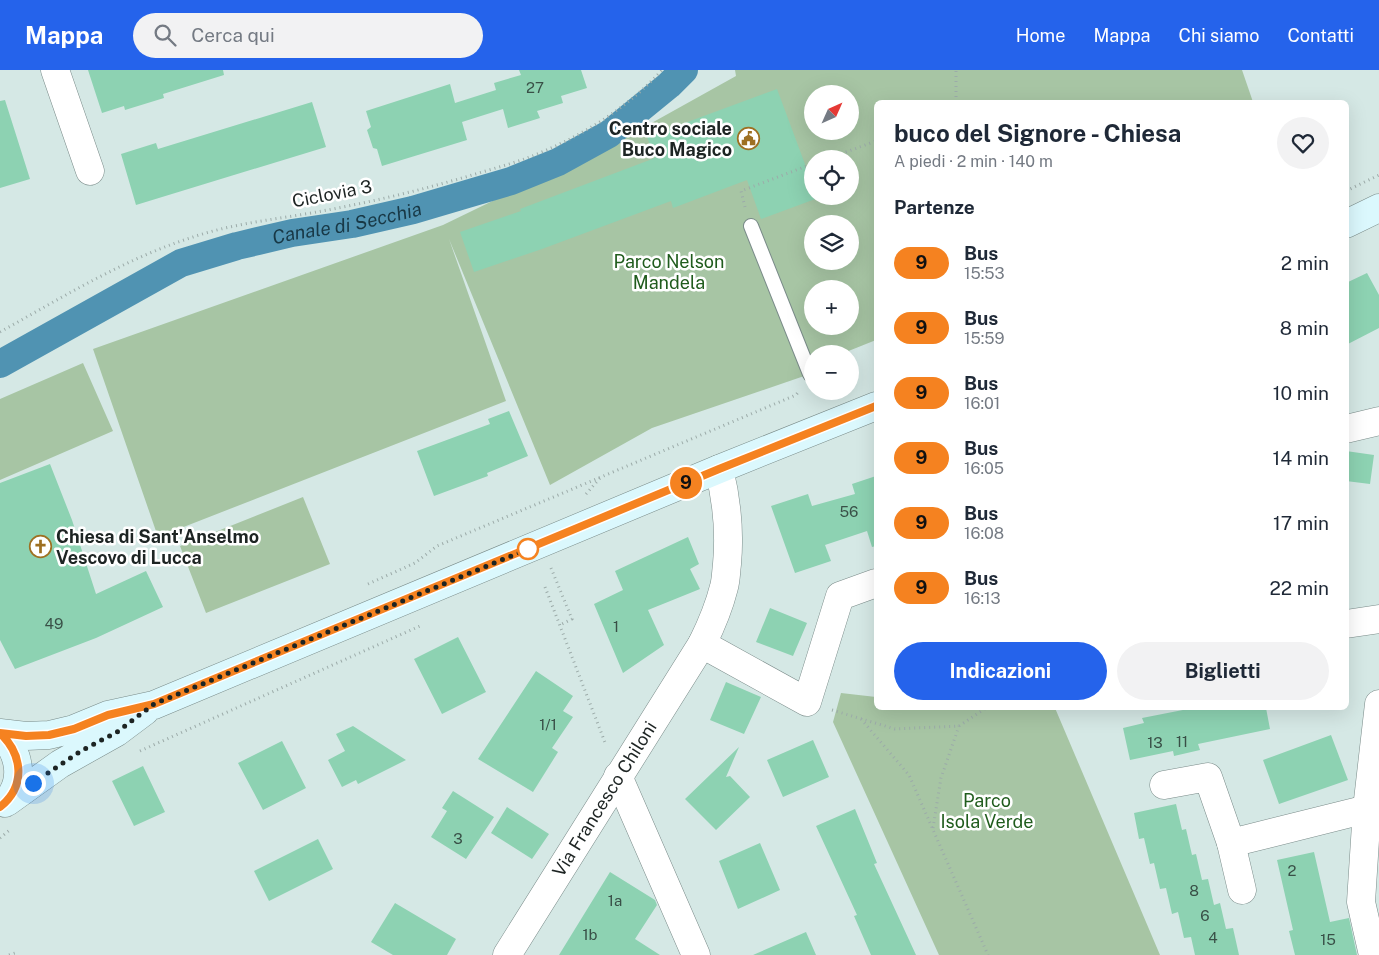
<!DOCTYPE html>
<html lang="it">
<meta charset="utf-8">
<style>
:root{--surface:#fff;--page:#f2f2f3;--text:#1f2937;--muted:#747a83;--accent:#2563eb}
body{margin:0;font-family:"Public Sans",sans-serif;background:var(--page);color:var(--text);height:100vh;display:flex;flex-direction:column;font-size:19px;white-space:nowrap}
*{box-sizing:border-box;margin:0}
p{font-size:16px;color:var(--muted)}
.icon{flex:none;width:28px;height:28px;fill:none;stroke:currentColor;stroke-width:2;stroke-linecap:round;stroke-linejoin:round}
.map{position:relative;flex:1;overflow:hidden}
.side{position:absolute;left:874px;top:30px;width:475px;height:610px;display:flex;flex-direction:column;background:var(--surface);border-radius:8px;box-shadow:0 5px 20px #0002}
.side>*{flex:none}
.badge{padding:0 10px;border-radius:16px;font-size:18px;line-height:32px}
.needle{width:32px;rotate:45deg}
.controls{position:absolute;left:804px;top:15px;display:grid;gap:10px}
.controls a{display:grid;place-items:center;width:55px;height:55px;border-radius:50%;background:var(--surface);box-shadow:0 5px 20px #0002;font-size:25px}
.you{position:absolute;width:25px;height:25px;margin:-12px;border:4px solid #fff;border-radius:50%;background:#1a73e8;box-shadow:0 0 0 8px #1a73e833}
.map>.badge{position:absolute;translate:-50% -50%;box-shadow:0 0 0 2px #fff}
h2{padding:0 20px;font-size:19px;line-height:45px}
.round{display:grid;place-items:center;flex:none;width:52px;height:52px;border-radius:26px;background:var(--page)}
.head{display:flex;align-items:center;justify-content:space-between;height:85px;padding:0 20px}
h1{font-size:24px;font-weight:700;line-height:38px}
.action{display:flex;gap:10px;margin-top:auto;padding:10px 20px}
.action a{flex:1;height:58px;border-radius:30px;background:var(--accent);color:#fff;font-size:20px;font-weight:700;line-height:58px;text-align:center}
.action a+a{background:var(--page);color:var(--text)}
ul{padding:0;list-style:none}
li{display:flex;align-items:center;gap:15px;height:65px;padding:0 20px}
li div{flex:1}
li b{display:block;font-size:19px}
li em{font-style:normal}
li .badge{min-width:55px;font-weight:700;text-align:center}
header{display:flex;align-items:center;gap:30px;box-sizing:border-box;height:70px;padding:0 25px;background:var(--accent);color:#fff}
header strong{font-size:24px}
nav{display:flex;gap:28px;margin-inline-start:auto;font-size:18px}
.search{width:350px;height:45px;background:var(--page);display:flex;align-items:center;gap:12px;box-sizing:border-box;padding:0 18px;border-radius:28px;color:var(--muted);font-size:19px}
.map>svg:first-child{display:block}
</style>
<header>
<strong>Mappa</strong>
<div class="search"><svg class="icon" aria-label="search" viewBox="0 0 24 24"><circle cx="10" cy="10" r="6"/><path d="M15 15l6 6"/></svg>Cerca qui</div>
<nav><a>Home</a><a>Mappa</a><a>Chi siamo</a><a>Contatti</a></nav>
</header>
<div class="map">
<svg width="1379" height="885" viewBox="0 0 1379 885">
<rect width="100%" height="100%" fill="#d5e8e5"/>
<!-- green -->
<path fill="#a7c5a4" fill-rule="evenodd" d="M735 0H1242L1253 32H876V270L841 284H812L810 304 652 358 550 415 449 169 506 331 158 467 93 279 443 155 639 60 736 6ZM812 24H850V61H812ZM812 89H850V126H812ZM812 154H850V191H812ZM812 219H850V256H812Z
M83 293 113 361 0 410V329Z
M303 427 330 494 206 543 180 476Z
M841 623 876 627V638H1055L1160 885H939L833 652Z"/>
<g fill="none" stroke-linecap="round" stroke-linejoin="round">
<!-- canal -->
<path stroke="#5093b2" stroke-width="28" id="s1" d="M0 294 181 193 237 176 292 163 352 154 413 140 511 111 558 92 609 64 669 15 684 0"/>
</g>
<!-- building -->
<path fill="#8dd2b2" d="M88 0H223L224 5 163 24 164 28 125 40 124 36 102 43Z
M519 0H581L587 18 561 26 563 33 537 41 540 48 508 58 503 39 462 52 467 70 382 96 377 79 373 78 367 60 371 57 366 41 450 14 455 33 496 20 494 13 521 5Z
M777 19 812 113V126H818V128L761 149 747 110 673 138 671 131 542 179 474 202 460 162 521 141 520 139 655 88 647 67Z
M5 30 30 109 0 118V31Z
M312 32 326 77 136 135 121 84 156 73 158 79Z
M1367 203 1379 225V258L1346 275V213Z
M509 341 528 386 487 403 488 406 434 426 417 381 490 354 488 349Z
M1346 381 1374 385 1370 414 1346 411Z
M50 394 72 450 96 524 146 501 163 537 96 568 15 599 0 570V413Z
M876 406V476L872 477 867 461 825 475 831 491 795 503 771 436 808 424 812 436 855 424 852 414Z
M688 467 699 494 690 499 700 519 648 540 664 575 623 603 594 534 623 520 615 501Z
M770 538 807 553 793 586 756 572Z
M458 567 486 622 442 644 414 589Z
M536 601 573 626 563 641 573 647 552 678 558 682 533 722 478 689Z
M726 612 761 627 744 664 710 650Z
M1193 638H1266L1270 659 1198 674 1200 680 1174 686 1173 681 1130 690 1123 658 1144 653 1142 648Z
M353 656 406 690 358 714 356 710 342 717 328 690 345 681 336 664Z
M1331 665 1348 710 1279 734 1263 690Z
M813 670 829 707 783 727 767 690Z
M282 671 306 718 263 740 238 693Z
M739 677 726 707 730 706 750 727 716 760 685 729Z
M143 696 165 742 134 756 112 711Z
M453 721 494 747 466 789 431 767 447 741 442 738Z
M1176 734 1182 760 1186 759 1192 785 1196 784 1202 810 1208 809 1214 835 1220 833 1226 859 1233 858 1239 885H1195L1191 867 1184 868 1178 842 1172 844 1166 818 1160 819 1154 793 1150 794 1144 768 1139 769 1134 743Z
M507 737 549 764 532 789 491 763Z
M855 739 877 793 874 794 916 885H871L854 846 857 845 816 756Z
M318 769 333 799 269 831 254 801Z
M760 773 780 820 738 839 719 791Z
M1314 782 1330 852 1349 848 1357 885H1295L1289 861 1293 860 1277 790Z
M610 802 655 830 657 835 635 869 660 885H559Z
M395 833 456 869 447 885H393L371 872Z
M806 862 816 885H753Z"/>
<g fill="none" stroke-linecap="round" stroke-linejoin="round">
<defs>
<path id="lane" d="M751 156 810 304"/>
<g id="street">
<path d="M55 0 90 101"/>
<path d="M1346 359 1379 351"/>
<path d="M1346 554 1379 549"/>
<path d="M702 574 807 632 840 526 876 513"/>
<path d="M618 706 696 885"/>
<path d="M1164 715 1208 707 1231 773 1367 739"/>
<path d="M1231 773 1242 820"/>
<path id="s2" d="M507 885 702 574C711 556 719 537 724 517 726 510 726 502 727 494 730 461 727 431 719 399"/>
<path d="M1373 885 1361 832 1367 739 1379 634"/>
</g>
<path id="secondary" d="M1346 154 1379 138
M0 663 26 666 49 665 74 659 108 645 154 635 719 399 876 336
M0 663C20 682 26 712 5 733
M7 732 60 694 117 662 145 641"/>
</defs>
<!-- lane casing -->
<use href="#lane" stroke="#7a8b89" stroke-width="16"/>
<!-- street casing -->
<use href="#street" stroke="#7a8b89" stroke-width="29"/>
<!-- secondary casing -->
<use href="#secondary" stroke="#7a8b89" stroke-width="29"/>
<!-- path -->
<path stroke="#9caba9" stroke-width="3" stroke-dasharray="1 4" stroke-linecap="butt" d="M956 32V0
M827 89 876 71
M1346 121 1379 105
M745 137 741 121 812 94
M0 262C63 227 124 189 193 167 234 153 280 149 322 141 372 132 421 120 469 106 488 100 508 95 527 88 577 69 626 40 662 0
M586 424 600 408
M551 498 572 549 560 555
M368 514 415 493 437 476 796 325 799 321
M545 517 606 675
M832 640 895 659 959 656 986 638
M861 649 909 705 988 885
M140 681 420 556
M933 758 941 708 959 656
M0 768 11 759
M9 885 15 883"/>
<!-- lane -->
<use href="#lane" stroke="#fff" stroke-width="14"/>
<!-- street -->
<use href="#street" stroke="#fff" stroke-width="28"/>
<!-- secondary -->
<use href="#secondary" stroke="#dbf8fd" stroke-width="28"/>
</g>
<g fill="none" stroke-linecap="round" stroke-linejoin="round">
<defs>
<path id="line" d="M0 737C26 716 23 685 0 663L26 666 49 665 74 659 108 645 154 634 719 399 876 336"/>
</defs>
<!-- line casing -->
<use href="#line" stroke="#fff" stroke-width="11"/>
<!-- line -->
<use href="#line" stroke="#f58220" stroke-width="8"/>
<!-- walk -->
<path stroke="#1d2423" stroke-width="5" stroke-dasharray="0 9" d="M33 713 81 681 117 662 154 634 528 479"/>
</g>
<!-- icons -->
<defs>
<symbol id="civic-ring" viewBox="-11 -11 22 22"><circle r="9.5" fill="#fff" stroke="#9e7022" stroke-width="1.5"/><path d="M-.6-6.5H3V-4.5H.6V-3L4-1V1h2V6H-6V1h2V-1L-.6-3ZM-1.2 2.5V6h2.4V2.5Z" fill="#9e7022"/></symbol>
<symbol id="church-ring" viewBox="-11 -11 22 22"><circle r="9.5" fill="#fff" stroke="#9e7022" stroke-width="1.5"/><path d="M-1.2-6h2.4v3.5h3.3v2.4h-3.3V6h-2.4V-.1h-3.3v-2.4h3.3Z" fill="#9e7022"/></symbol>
</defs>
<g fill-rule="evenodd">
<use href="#civic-ring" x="736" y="56" width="25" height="25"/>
<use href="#church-ring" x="28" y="464" width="25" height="25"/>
</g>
<!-- markers -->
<circle fill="#fff" stroke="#f58220" stroke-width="2.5" cx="528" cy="479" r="10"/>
<g text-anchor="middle" stroke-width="5" stroke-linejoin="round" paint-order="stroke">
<!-- number labels -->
<g font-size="15" fill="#395047">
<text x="535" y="23">27</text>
<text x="849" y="447">56</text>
<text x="54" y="559">49</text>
<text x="616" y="562">1</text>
<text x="548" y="660">1/1</text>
<text x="1182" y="677">11</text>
<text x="1155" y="678">13</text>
<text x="458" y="774">3</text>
<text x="1292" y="806">2</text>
<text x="1194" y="826">8</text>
<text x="615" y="836">1a</text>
<text x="1205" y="851">6</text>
<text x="590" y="870">1b</text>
<text x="1213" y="873">4</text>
<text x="1328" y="875">15</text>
</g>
<!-- poi labels -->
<g font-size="18" font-weight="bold" fill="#1d2423" stroke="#fff" text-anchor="end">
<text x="732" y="65">Centro sociale<tspan x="732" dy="21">Buco Magico</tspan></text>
<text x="56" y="473" text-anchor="start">Chiesa di Sant'Anselmo<tspan x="56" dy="21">Vescovo di Lucca</tspan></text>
</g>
<!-- street labels -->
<g font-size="18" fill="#1d2423" stroke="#fff">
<text transform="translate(332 124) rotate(-11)" y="6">Ciclovia 3</text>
<text dy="6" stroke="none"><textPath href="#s2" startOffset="184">Via Francesco Chiloni</textPath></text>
</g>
<!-- park labels -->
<g font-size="18" fill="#205c1d" stroke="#fff">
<text x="669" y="198">Parco Nelson<tspan x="669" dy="21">Mandela</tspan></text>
<text x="987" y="737">Parco<tspan x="987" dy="21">Isola Verde</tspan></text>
</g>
<!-- water labels -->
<g font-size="19" font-style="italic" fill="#183846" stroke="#fff">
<text dy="7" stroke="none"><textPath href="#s1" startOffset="378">Canale di Secchia</textPath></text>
</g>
</g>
</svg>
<div class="controls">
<a><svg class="needle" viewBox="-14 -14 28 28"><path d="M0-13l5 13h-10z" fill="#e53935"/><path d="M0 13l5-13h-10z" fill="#747a83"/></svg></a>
<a><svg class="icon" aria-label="locate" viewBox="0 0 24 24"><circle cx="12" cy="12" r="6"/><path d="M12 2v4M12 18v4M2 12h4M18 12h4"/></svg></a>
<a><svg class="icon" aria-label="layers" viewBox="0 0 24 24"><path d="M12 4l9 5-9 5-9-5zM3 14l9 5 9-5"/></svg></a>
<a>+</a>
<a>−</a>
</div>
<div class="you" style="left:33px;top:713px"></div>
<b class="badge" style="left:686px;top:413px;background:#f58220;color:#111">9</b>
<section class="side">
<div class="head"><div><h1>buco del Signore - Chiesa</h1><p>A piedi · 2 min · 140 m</p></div><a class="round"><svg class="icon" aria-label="heart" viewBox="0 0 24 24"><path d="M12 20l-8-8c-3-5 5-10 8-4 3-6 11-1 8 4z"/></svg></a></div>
<h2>Partenze</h2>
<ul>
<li><span class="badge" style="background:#f58220;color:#111">9</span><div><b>Bus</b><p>15:53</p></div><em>2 min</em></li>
<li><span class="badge" style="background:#f58220;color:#111">9</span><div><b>Bus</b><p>15:59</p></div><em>8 min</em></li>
<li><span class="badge" style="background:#f58220;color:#111">9</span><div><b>Bus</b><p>16:01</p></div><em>10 min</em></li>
<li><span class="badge" style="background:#f58220;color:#111">9</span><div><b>Bus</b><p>16:05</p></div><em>14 min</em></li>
<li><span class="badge" style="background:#f58220;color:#111">9</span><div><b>Bus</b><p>16:08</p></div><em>17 min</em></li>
<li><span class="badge" style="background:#f58220;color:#111">9</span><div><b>Bus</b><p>16:13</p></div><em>22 min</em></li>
</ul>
<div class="action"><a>Indicazioni</a><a>Biglietti</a></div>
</section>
</div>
